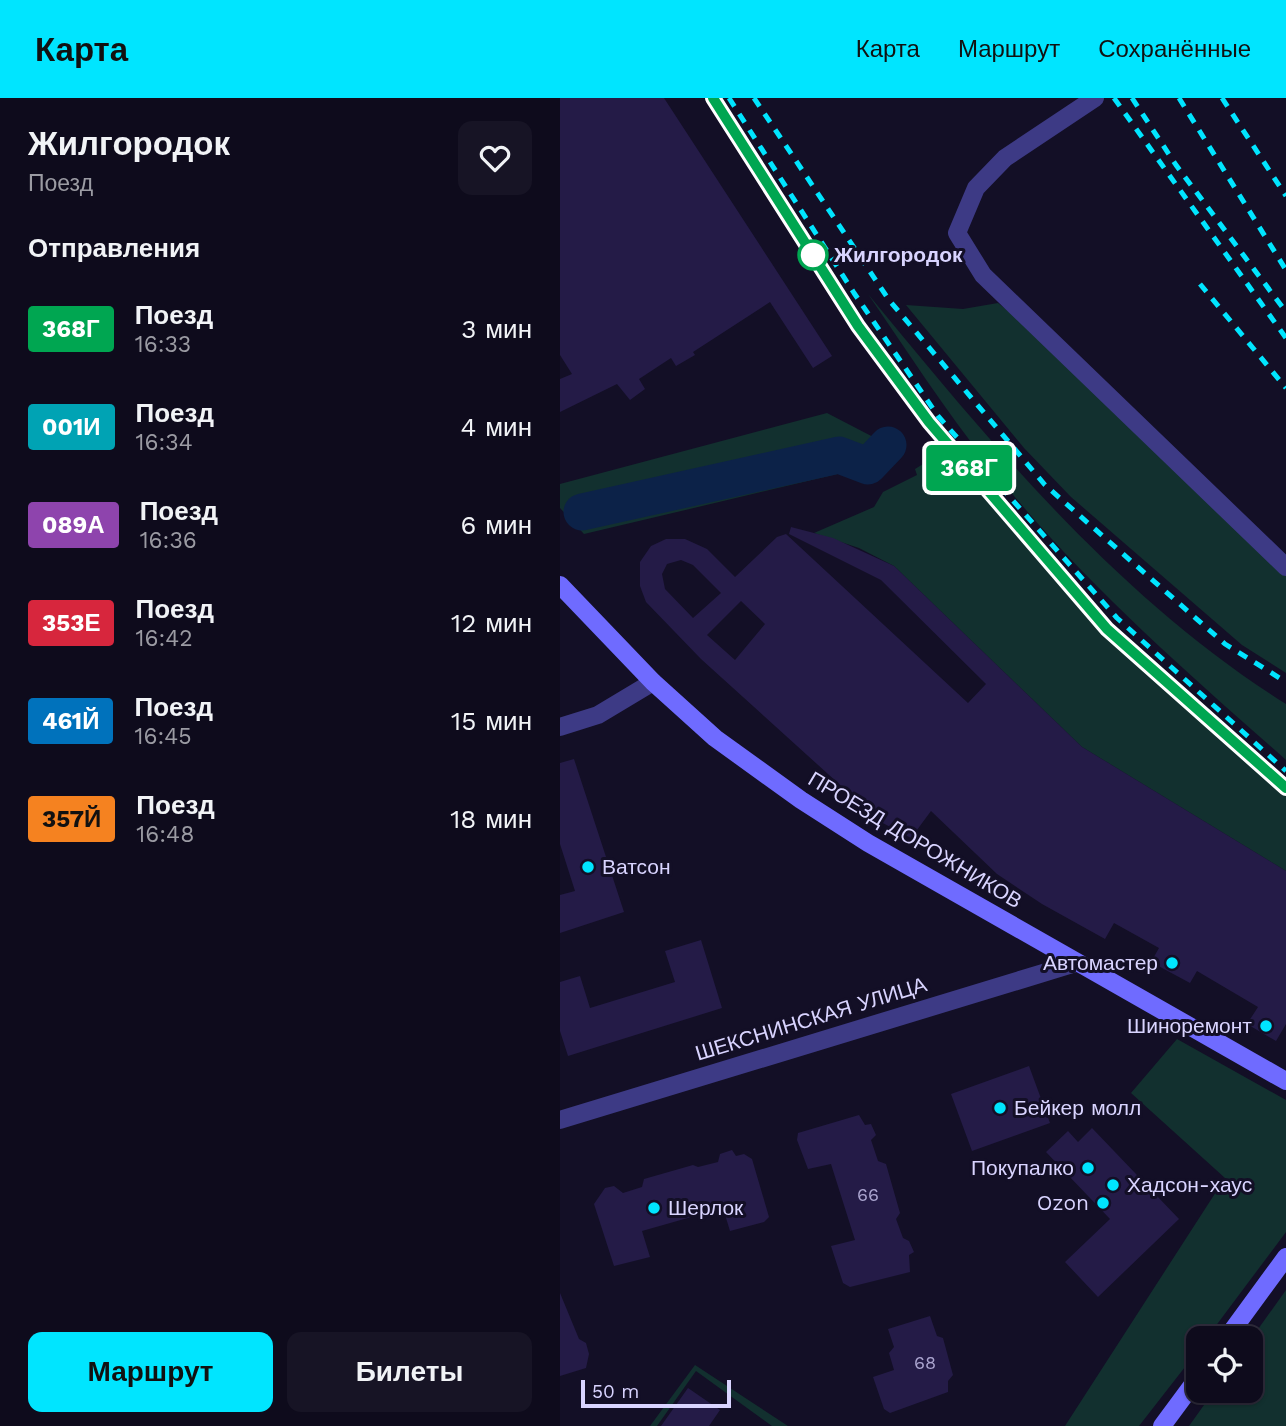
<!DOCTYPE html>
<html lang="ru">
<meta charset="utf-8">
<style>
:root{--surface:#0e0b1c;--page:#171425;--text:#f1f3f6;--muted:#9b9ba3;--line:#2e2b3b;--accent:#00e5ff}
body{margin:0;font-family:"Work Sans",sans-serif;background:var(--page);color:var(--text);height:100vh;display:flex;flex-direction:column;font-size:26px;white-space:nowrap}
*{box-sizing:border-box;margin:0}
p{font-size:23px;color:var(--muted)}
.icon{flex:none;width:38px;height:38px;fill:none;stroke:currentColor;stroke-width:2;stroke-linecap:round;stroke-linejoin:round}
.map{position:relative;flex:1;overflow:hidden}
.sheet{display:flex;flex-direction:column;background:var(--surface);width:560px}
.sheet>*{flex:none}
.badge{padding:0 14px;border-radius:5px;font-size:24px;line-height:46px}
.tools{position:absolute;left:626px;top:1228px;display:grid;gap:14px}
.tools a{display:grid;place-items:center;width:77px;height:77px;border-radius:14px;background:var(--surface);box-shadow:0 2px 5px #0004,0 0 0 2px var(--line);font-size:35px}
.scale{position:absolute;left:21px;bottom:18px;width:150px;box-sizing:border-box;padding-left:7px;border:4px solid #d9d4ff;border-top:0;font-size:19px;line-height:24px;white-space:nowrap;color:#d9d4ff;-webkit-text-stroke:5px #130f26;paint-order:stroke}
.map>.badge{position:absolute;translate:-50% -50%;box-shadow:0 0 0 4px #fff}
h2{padding:0 28px;font-size:26px;line-height:63px}
.round{display:grid;place-items:center;flex:none;width:74px;height:74px;border-radius:14px;background:var(--page)}
.headline{display:flex;align-items:center;justify-content:space-between;height:119px;padding:0 28px}
h1{font-size:33px;font-weight:800;line-height:52px}
.cta{display:flex;gap:14px;margin-top:auto;padding:14px 28px}
.cta a{flex:1;height:80px;border-radius:14px;background:var(--accent);color:#111;font-size:28px;font-weight:800;line-height:80px;text-align:center}
.cta a+a{background:var(--page);color:var(--text)}
ul{padding:0;list-style:none}
li{display:flex;align-items:center;gap:21px;height:98px;padding:0 28px}
li div{flex:1}
li b{display:block;font-size:26px}
li em{font-style:normal}
li .badge{min-width:77px;font-weight:700;text-align:center}
header{display:flex;align-items:center;gap:42px;box-sizing:border-box;height:98px;padding:0 35px;background:var(--accent);color:#111}
header strong{font-size:33px}
nav{display:flex;gap:38px;margin-inline-start:auto;font-size:24px}
main{display:flex;flex:1;min-height:0}
.map>svg:first-child{display:block}
</style>
<header>
<strong>Карта</strong>
<nav><a>Карта</a><a>Маршрут</a><a>Сохранённые</a></nav>
</header>
<main>
<section class="sheet">
<div class="headline"><div><h1>Жилгородок</h1><p>Поезд</p></div><a class="round"><svg class="icon" aria-label="heart" viewBox="0 0 24 24"><path d="M12 20l-8-8c-3-5 5-10 8-4 3-6 11-1 8 4z"/></svg></a></div>
<h2>Отправления</h2>
<ul>
<li><span class="badge" style="background:#00a651;color:#fff">368Г</span><div><b>Поезд</b><p>16:33</p></div><em>3 мин</em></li>
<li><span class="badge" style="background:#00a3b4;color:#fff">001И</span><div><b>Поезд</b><p>16:34</p></div><em>4 мин</em></li>
<li><span class="badge" style="background:#8e44ad;color:#fff">089А</span><div><b>Поезд</b><p>16:36</p></div><em>6 мин</em></li>
<li><span class="badge" style="background:#d7263d;color:#fff">353Е</span><div><b>Поезд</b><p>16:42</p></div><em>12 мин</em></li>
<li><span class="badge" style="background:#0072bc;color:#fff">461Й</span><div><b>Поезд</b><p>16:45</p></div><em>15 мин</em></li>
<li><span class="badge" style="background:#f58220;color:#111">357Й</span><div><b>Поезд</b><p>16:48</p></div><em>18 мин</em></li>
</ul>
<div class="cta"><a>Маршрут</a><a>Билеты</a></div>
</section>
<div class="map">
<svg width="726" height="1328" viewBox="0 0 726 1328">
<rect width="100%" height="100%" fill="#130f26"/>
<!-- green -->
<path fill="#12302f" d="M308 196C432 347 559 501 726 606V662C621 569 515 477 428 366 385 312 347 253 308 196Z
M438 205 479 238 726 472V575L682 547 511 399 464 350 346 207 403 211Z
M267 315 319 342 290 373 24 436 0 410V386Z
M386 352 534 518 726 694V773L522 649 334 468 299 450 254 435 314 409 323 394 357 377 355 371Z
M617 941 726 1002V1134L646 1241H639V1251L579 1328H505L665 1080 571 995Z
M726 1192V1328H629L654 1293H691V1241Z
M135 1267 228 1328H212L136 1273 97 1328H90Z"/>
<g fill="none" stroke-linecap="round" stroke-linejoin="round">
<!-- river -->
<path stroke="#0c2248" stroke-width="37" d="M22 414 279 357 308 368 328 347"/>
</g>
<!-- building -->
<path fill="#241b47" fill-rule="evenodd" d="M0 0H104L272 258 253 270 210 204 133 254 135 257 116 268 111 260 79 281 85 291 70 302 57 286 0 314V281L12 276 0 257Z
M231 429 273 440 334 468 522 649 726 773V926L716 943 687 926 698 909 637 873 630 885 591 864 599 850 554 825 545 841 482 806 437 776 371 713 351 740 321 724 141 561 86 504 80 488V464L91 448 106 441H125L147 451 175 479 217 439 226 436 408 605 426 586 321 482 229 436ZM121 462 133 467 161 495 133 520 105 491 102 476 107 466ZM181 503 205 526 175 562 147 537Z
M14 661 64 814 0 835V797L15 793 0 746V665Z
M141 842 162 910 8 958 0 933V884L20 878 30 910 115 884 105 853Z
M469 968 490 1025 412 1053 391 996Z
M299 1017 305 1027 311 1026 316 1037 311 1042 318 1063 326 1066 340 1115 336 1121 343 1140 349 1143 354 1154 349 1157 350 1174 290 1189 283 1185 271 1148 295 1142 271 1066 248 1071 237 1042 238 1035Z
M532 1030 619 1121 538 1199 505 1164 550 1121 486 1054 508 1033 518 1044Z
M172 1052 176 1058 184 1056 192 1061 209 1119 204 1124 170 1133 163 1110 82 1133 90 1159 54 1168 34 1106 45 1090 54 1088 63 1095 82 1089 84 1081 133 1067 138 1069 158 1064 160 1056Z
M0 1195 19 1241 26 1245 29 1256 26 1270 0 1278Z
M370 1218 377 1238 383 1240 393 1277 388 1283V1294L330 1315 324 1311 313 1279 334 1272 329 1255 334 1249 328 1231Z
M128 1290 160 1312 149 1328H101Z"/>
<g fill="none" stroke-linecap="round" stroke-linejoin="round">
<!-- minor -->
<path stroke="#3d3a85" stroke-width="18" d="M535 0 445 60 416 90 397 135 423 177 726 469
M0 629 38 617 93 584
M0 1022 516 865"/>
<!-- secondary -->
<path stroke="#6f6bff" stroke-width="18" d="M0 487 93 584 155 640 241 702 308 745 726 983
M666 1241 726 1159
M602 1328 639 1278"/>
<!-- rail -->
<path stroke="#00e5ff" stroke-width="5" stroke-dasharray="10 9" stroke-linecap="butt" d="M153 0 298 228 369 324 547 531 726 690
M169 0 294 195 378 318 557 520 726 673
M194 0 329 202 485 387 665 546 726 584
M554 0 726 240
M572 0 616 67 726 214
M619 0 726 172
M662 0 726 98
M640 186 726 290"/>
</g>
<g fill="none" stroke-linecap="round" stroke-linejoin="round">
<defs>
<path id="line" d="M153 0 298 228 369 324 547 531 726 690"/>
</defs>
<!-- line casing -->
<use href="#line" stroke="#fff" stroke-width="16"/>
<!-- line -->
<use href="#line" stroke="#00a651" stroke-width="10"/>
</g>
<!-- markers -->
<circle fill="#fff" stroke="#00a651" stroke-width="3.5" cx="253" cy="157" r="14"/>
<g fill="#00e5ff" stroke="#130f26" stroke-width="2.5">
<circle cx="28" cy="769" r="7"/>
<circle cx="612" cy="865" r="7"/>
<circle cx="706" cy="928" r="7"/>
<circle cx="440" cy="1010" r="7"/>
<circle cx="528" cy="1070" r="7"/>
<circle cx="553" cy="1087" r="7"/>
<circle cx="543" cy="1105" r="7"/>
<circle cx="94" cy="1110" r="7"/>
</g>
<g text-anchor="middle" stroke-width="6" stroke-linejoin="round" paint-order="stroke">
<!-- number labels -->
<g font-size="18" fill="#aca6d1">
<text x="308" y="1103">66</text>
<text x="365" y="1271">68</text>
</g>
<!-- stop labels -->
<g font-size="21" font-weight="bold" fill="#d9d4ff" stroke="#130f26" text-anchor="start">
<text x="274" y="164">Жилгородок</text>
</g>
<!-- street labels -->
<g font-size="21" fill="#d9d4ff" stroke="#130f26">
<text transform="translate(355 742) rotate(31)" y="7">ПРОЕЗД ДОРОЖНИКОВ</text>
<text transform="translate(251 921) rotate(-17)" y="7">ШЕКСНИНСКАЯ УЛИЦА</text>
</g>
<!-- poi labels -->
<g font-size="21" fill="#d9d4ff" stroke="#130f26" text-anchor="start">
<text x="42" y="776">Ватсон</text>
<text x="598" y="872" text-anchor="end">Автомастер</text>
<text x="692" y="935" text-anchor="end">Шиноремонт</text>
<text x="454" y="1017">Бейкер молл</text>
<text x="514" y="1077" text-anchor="end">Покупалко</text>
<text x="567" y="1094">Хадсон-хаус</text>
<text x="529" y="1112" text-anchor="end">Ozon</text>
<text x="108" y="1117">Шерлок</text>
</g>
</g>
</svg>
<div class="tools">
<a><svg class="icon" aria-label="locate" viewBox="0 0 24 24"><circle cx="12" cy="12" r="6"/><path d="M12 2v4M12 18v4M2 12h4M18 12h4"/></svg></a>
</div>
<div class="scale">50 m</div>
<b class="badge" style="left:409px;top:370px;background:#00a651;color:#fff">368Г</b>
</div>
</main>
